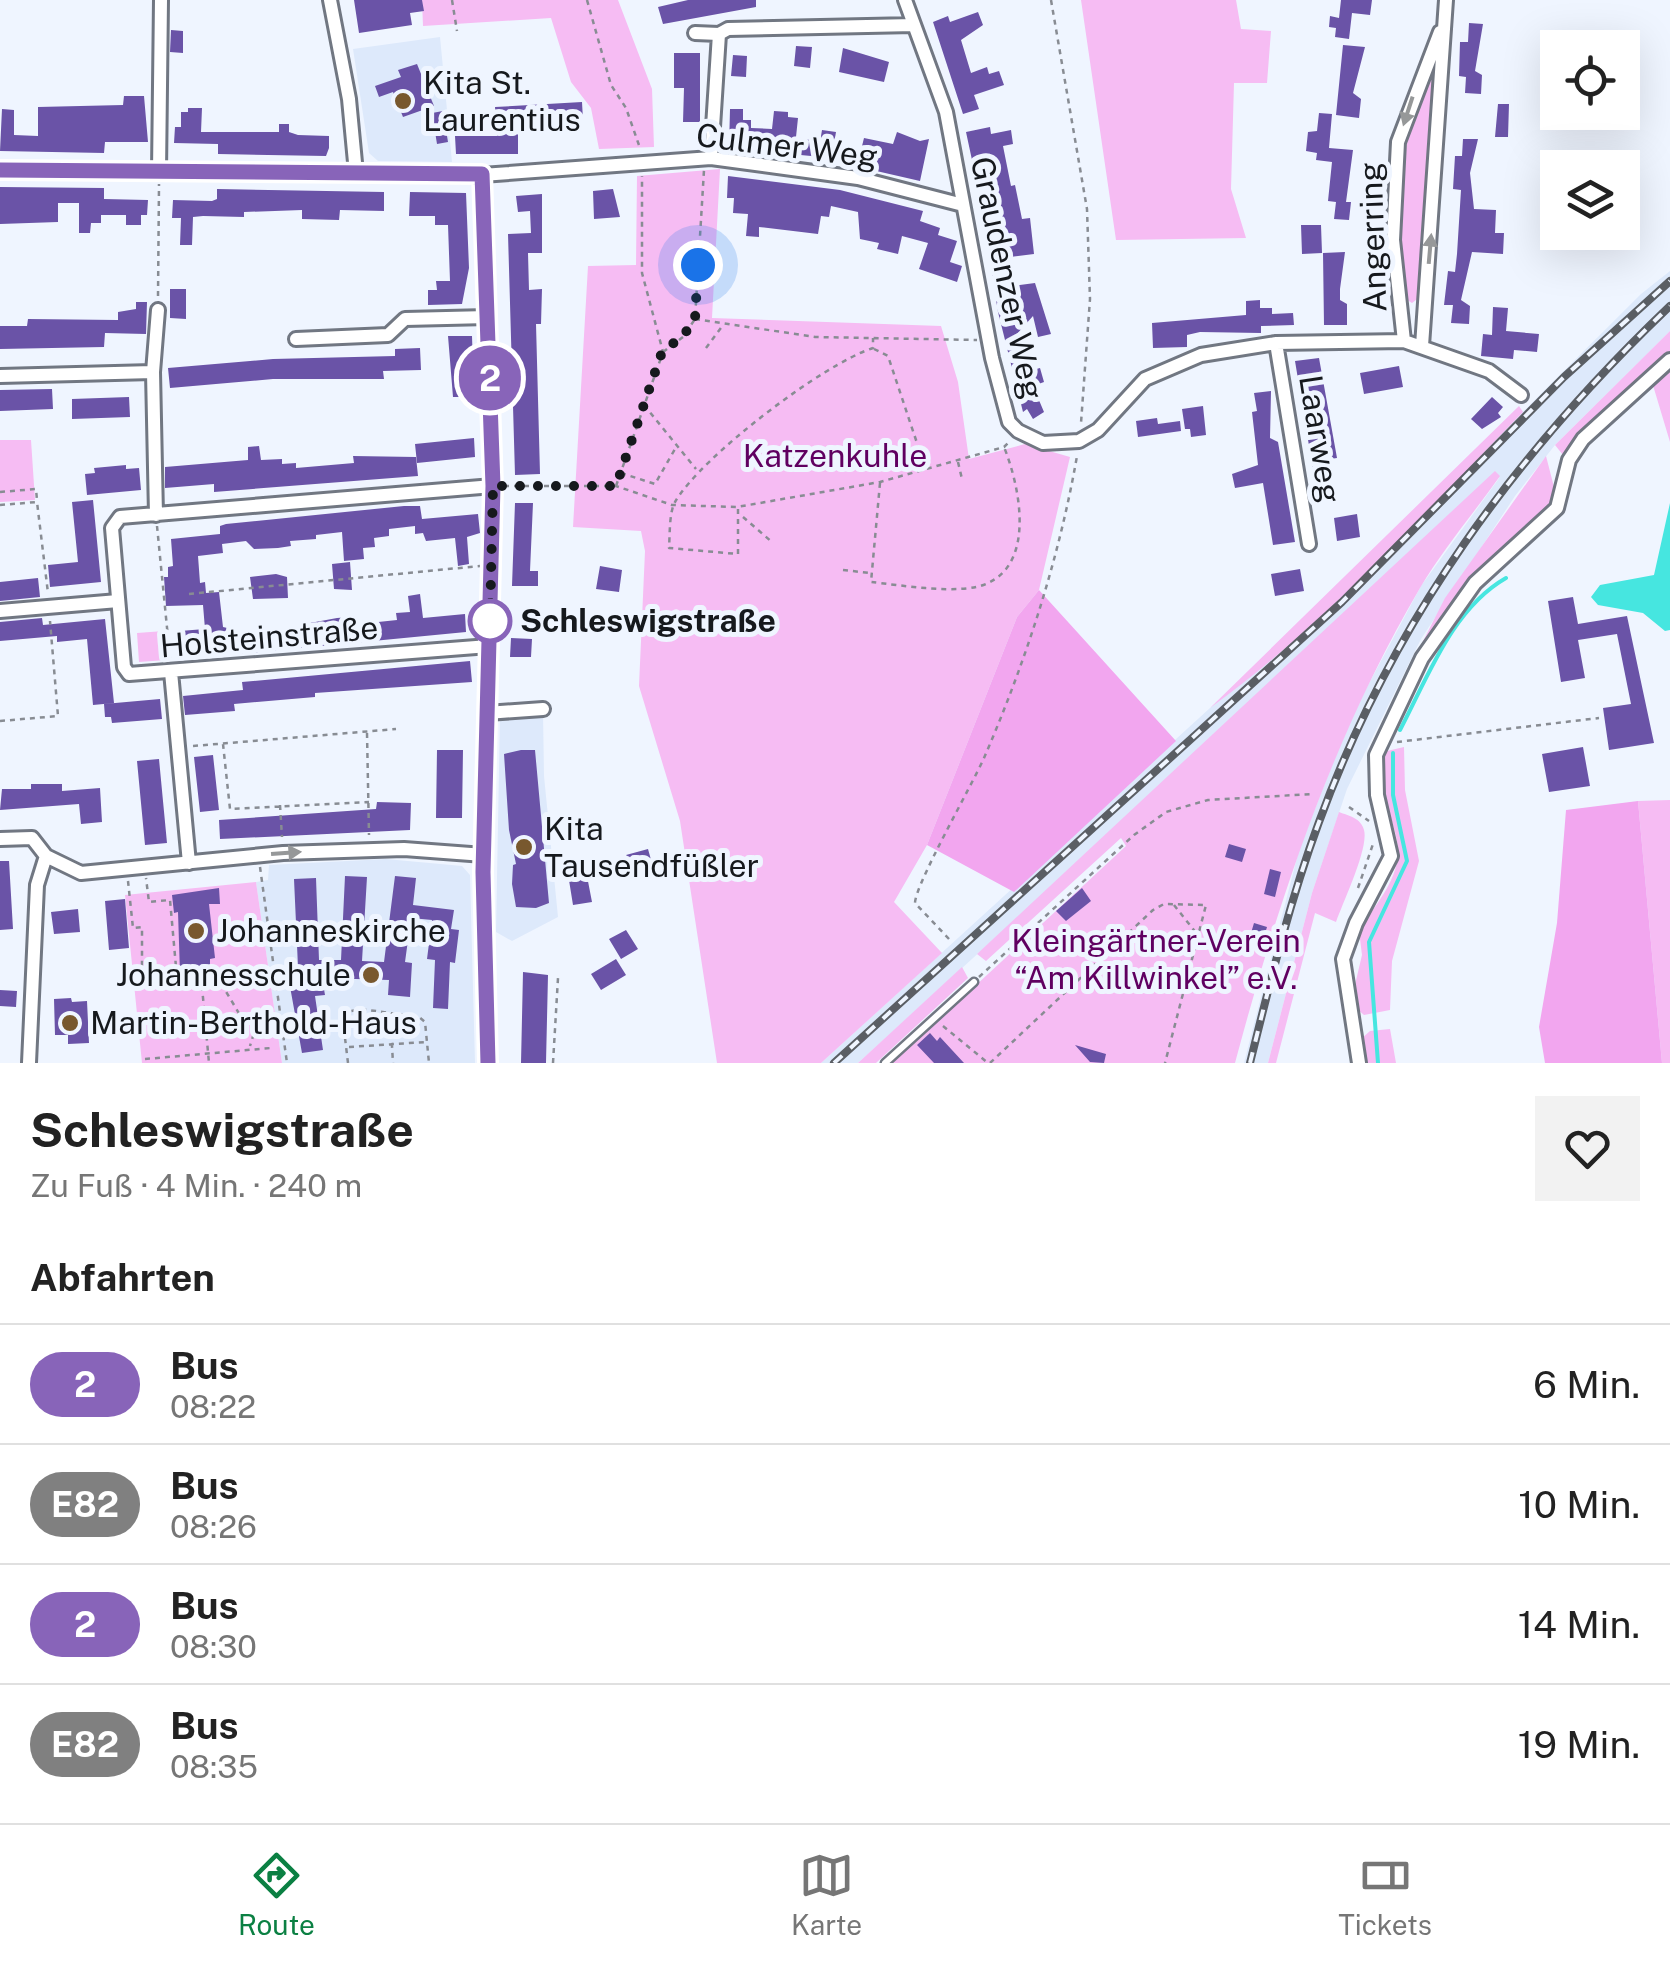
<!DOCTYPE html>
<html lang="de">
<meta charset="utf-8">
<style>
:root{--surface:#fff;--page:#f2f2f2;--text:#222;--muted:#767676;--line:#e0e0e0;--accent:#0b8043}
body{margin:0;font-family:"Public Sans",sans-serif;background:var(--page);color:var(--text);height:100vh;display:flex;flex-direction:column;font-size:38px;white-space:nowrap}
*{box-sizing:border-box;margin:0}
p{font-size:32px;color:var(--muted)}
.icon{flex:none;width:55px;height:55px;fill:none;stroke:currentColor;stroke-width:2;stroke-linecap:round;stroke-linejoin:round}
.map{position:relative;height:1063px;overflow:hidden}
.drawer{display:flex;flex-direction:column;background:var(--surface);flex:1}
.drawer>*{flex:none}
.badge{padding:0 20px;border-radius:32px;font-size:35px;line-height:65px}
.controls{position:absolute;left:1540px;top:30px;display:grid;gap:20px}
.controls a{display:grid;place-items:center;width:100px;height:100px;border-radius:0px;background:var(--surface);box-shadow:0 10px 40px #0002;font-size:50px}
.you{position:absolute;width:50px;height:50px;margin:-25px;border:8px solid #fff;border-radius:50%;background:#1a73e8;box-shadow:0 0 0 15px #1a73e833}
.map>.badge{position:absolute;translate:-50% -50%;box-shadow:0 0 0 5px #fff}
h2{padding:0 30px;font-size:38px;line-height:90px}
.round{display:grid;place-items:center;flex:none;width:105px;height:105px;border-radius:0px;background:var(--page)}
.overview{display:flex;align-items:center;justify-content:space-between;height:170px;padding:0 30px}
h1{font-size:48px;font-weight:700;line-height:75px}
ul{padding:0;list-style:none}
li{display:flex;align-items:center;gap:30px;height:120px;padding:0 30px;border-top:2px solid var(--line)}
li div{flex:1}
li b{display:block;font-size:38px}
li em{font-style:normal}
li .badge{min-width:110px;font-weight:700;text-align:center}
.menu{display:flex;justify-content:space-around;align-items:center;height:140px;border-top:2px solid var(--line);background:var(--surface);font-size:28px;color:var(--muted)}
.menu a{display:grid;justify-items:center;gap:5px}
.menu .selected{color:var(--accent)}
.map>svg:first-child{display:block}
</style>
<div class="map">
<svg width="1670" height="1063" viewBox="0 0 1670 1063">
<rect width="100%" height="100%" fill="#eff5ff"/>
<!-- built -->
<path fill="#dde9fb" d="M440 37 452 162 378 161 369 153 353 49Z
M1670 271V331L1555 445 1515 496 1421 639 1347 789 1312 893 1268 1063H1244L1299 850 1350 719 1421 586 1500 477 858 1063H821L1210 708 1309 625 1641 294Z
M543 712 544 776 558 917 512 941 496 932 500 716Z
M386 859 462 866 470 875 475 1063H282L256 882 268 880 269 865Z"/>
<!-- green -->
<path fill="#f6bcf3" d="M422 0H618L652 89 654 147 599 149 591 108 571 82 551 18 423 26Z
M1081 0H1236L1241 29 1271 31 1267 83H1234L1231 189 1246 238 1116 240Z
M1430 67 1437 69 1421 296 1412 303 1404 298C1393 212 1399 148 1430 67Z
M720 169 712 318 941 326 958 382 969 459 1025 444 1070 457 1039 590 1017 617 927 845 894 902 942 953 821 1063H717L680 821 639 686 645 551 641 531 573 527 588 266 636 265 637 176Z
M1670 331V354L1563 455 1555 445Z
M1670 366V442L1652 382Z
M1519 406 1523 412C1424 514 1326 624 1210 708Z
M0 440H31L35 500 0 502Z
M1546 456 1555 491 1549 511 1456 595 1417 653 1445 598Z
M1495 471 1500 476C1474 513 1443 549 1420 588 1333 736 1279 898 1235 1063H892L1126 846 1121 838 986 961 977 954Z
M164 631 166 660 139 662 137 633Z
M1404 747 1405 790 1419 861 1392 961 1390 1010 1364 1015 1356 1008 1354 989 1362 955 1359 931C1373 907 1397 883 1398 853 1398 819 1370 785 1387 751Z
M1670 800V1063H1662L1638 801Z
M1339 812C1349 816 1361 818 1364 830 1369 848 1343 902 1336 922L1315 913 1276 1063H1268L1312 893Z
M256 882 282 1063H142L125 895Z
M962 967 968 978 876 1063H858Z
M1390 1029 1396 1063H1366L1361 1039 1370 1031Z"/>
<!-- forest -->
<path fill="#f2a6ef" d="M1039 590 1176 741 1014 892 927 845 1017 617Z
M1638 801 1662 1063H1545L1539 1027 1557 923 1566 810Z"/>
<!-- water -->
<path fill="#46e6e0" d="M1670 503V630L1665 631 1643 613 1598 605 1591 597 1600 585 1654 575Z"/>
<g fill="none" stroke-linecap="round" stroke-linejoin="round">
<!-- stream -->
<path stroke="#46e6e0" stroke-width="4" d="M1400 730C1428 677 1452 609 1506 578
M1378 1063 1369 942 1407 861 1393 795V753"/>
</g>
<!-- building -->
<path fill="#6a53a7" d="M354 0H422L424 11 410 13 412 25 359 33Z
M688 0H756V7L663 24 658 7Z
M1341 0H1372L1370 15 1352 13 1349 39 1335 37 1336 28 1329 27 1330 16 1339 18Z
M978 12 983 25 961 40 971 73 987 67 989 74 999 71 1004 85 974 95 979 109 963 114 933 22 948 16 950 22Z
M1469 23 1483 24 1475 71 1482 75 1481 94 1465 93 1466 77 1459 76 1460 42H1468Z
M171 30 183 31V53L170 52Z
M1343 45 1365 47 1353 93 1361 99 1359 118 1336 115Z
M796 46 812 47 810 68 794 66Z
M843 48 889 62 884 82 839 72Z
M674 53H700V122H683L684 88H674Z
M733 55 747 56 746 77 731 76Z
M417 64 434 106 403 117 393 92 379 97 375 86 401 77 398 70Z
M124 96H144L148 142H105L104 153 0 151 2 109 14 110V135L38 136V107L123 105Z
M582 102 583 120 518 124V154H456L455 136H497L495 107Z
M1498 104H1509L1508 137H1495Z
M188 108H202L201 132H279V124H289V132L298 135 329 136V148L326 156 218 154V144L174 143 175 127H181V112H188Z
M730 109H743V120H751V128L772 129 774 111 788 112V117L798 118 796 137 820 142 822 130 836 132 834 144 861 150 864 138 893 144 897 132 920 141 929 139 920 181 811 156 729 148Z
M443 111 448 142 437 144 432 113Z
M1319 113 1332 114 1329 148 1353 150 1346 202H1351L1349 220 1334 219 1336 202 1328 201 1332 162 1316 160 1317 153 1306 151 1308 132 1317 131Z
M990 127 991 134 1011 130 1013 144 1003 146 1011 186 1015 185 1022 219 1030 218 1034 254 1010 257 1012 286 1035 283 1051 334 1038 337 1033 316 1016 335 1023 366 1029 371 1040 368 1044 382 1033 386 1044 412 1033 419 1027 409 1023 412 998 312 978 184 994 181 989 156 972 160 966 132Z
M1463 139H1478L1470 173 1474 209 1496 210 1495 233H1504L1503 254 1472 252 1461 300 1470 306 1469 324 1451 323 1453 305H1444L1448 271 1455 272 1457 254 1461 190 1453 189 1455 156H1462Z
M728 176 840 190 923 211 920 221 940 228 938 235 957 241 950 262 962 266 957 282 919 269 928 243 902 236 898 254 877 249 879 243 860 239 858 212 831 206 829 217 821 216 818 234 759 227V237L746 236 748 214 733 213 734 198H727Z
M0 187 104 188V199L148 200 147 215H141V225H126V215H101V223H91L90 233H79V203H58V222L0 224Z
M217 189 384 192V211L340 210 339 220 302 219V210L244 212V217L203 216 193 217 192 245H180L181 218H172L173 200 212 201 217 199Z
M613 189 620 217 594 219 593 191Z
M410 192 466 193 469 268 462 304 428 305V290H437L436 281H450L448 225H435V216H409Z
M542 194V253H528L529 290 542 289 541 324H536L540 474 515 475 508 234 531 233 530 211 518 212 516 196Z
M1301 225H1321L1322 253 1302 254Z
M1345 252 1340 289V300L1347 304V325H1324L1323 253Z
M170 289H186V319L170 318Z
M1260 300V308H1272V314L1293 313 1294 325 1261 326V333L1200 332 1187 335V347L1153 348 1152 323 1246 315V301Z
M136 302H147L146 334 105 333 104 347 0 349V326H27L28 319 118 320V312L136 309Z
M1493 307 1508 308 1506 331 1539 334 1537 352 1514 350 1513 359 1481 356 1483 334 1492 335Z
M448 336H472L474 397H453Z
M420 348 421 370 383 371 384 379H273L170 388 168 368 273 359 395 356V349Z
M1319 358 1337 458 1330 459 1333 479 1315 482 1295 361Z
M1399 366 1403 387 1364 394 1360 373Z
M52 389 53 409 0 411V390Z
M1271 391 1270 438 1278 442 1295 542 1273 545 1263 483 1235 488 1232 474 1258 465 1252 412 1257 411 1254 393Z
M129 397 130 417 72 419V399Z
M1492 397 1503 407 1498 413 1501 417 1482 429 1471 419Z
M1203 406 1206 435 1191 437 1190 429H1185L1182 409Z
M1157 418 1158 424 1180 421 1181 431 1138 437 1136 421Z
M474 438 475 457 417 463 415 444Z
M259 446 261 460 282 459V464L296 463V468L354 463 353 456 416 457 418 476 214 492V484L165 488V467L248 460V447Z
M126 465V469L139 468 141 490 87 495 85 474 95 473 94 468Z
M93 500 101 582 50 587 48 565 78 562 72 502Z
M515 503H533L530 571H538V586H512Z
M404 506H420L422 519 478 514 480 533 467 537 469 564 458 566 455 538 426 541 423 533 415 534V526L389 529V536L374 538 375 547 363 548 364 559 344 561 342 532 316 535V539L290 541 291 546 278 548 254 549 246 541 222 544 223 553 198 556 200 583 205 582 206 593 219 592 223 627 236 630 237 637 310 628V623L337 618 350 617V625L397 620 396 613 410 612 408 596 420 594 423 618 465 614 466 632 238 654 237 645 181 650 180 631 205 629 203 605 166 606 164 577H168V567L173 566 171 539 220 534V526L226 524Z
M1357 514 1360 537 1337 541 1334 518Z
M350 562 352 590 334 589 332 564Z
M600 566 622 570 619 592 596 589Z
M1300 569 1304 591 1275 596 1271 574Z
M276 574 287 577 288 598 253 599 250 577Z
M38 578 40 597 0 601V582Z
M1573 597 1578 624 1627 616 1654 743 1609 750 1603 708 1631 704 1617 634 1578 640 1585 678 1561 682 1548 601Z
M42 618 43 625 105 619 114 703 93 705 87 639 57 642V636L0 641V622Z
M511 638 532 639 531 657H510Z
M470 661 472 682 315 693V697L234 704 235 711 185 715 183 696 243 690 242 682Z
M160 699 162 719 112 723 111 717H105L104 704Z
M1583 747 1590 786 1549 792 1542 754Z
M437 750H463L462 818H436Z
M521 750H535L549 903 536 908 516 907 512 884 513 865 516 864 509 830 504 754Z
M213 755 219 810 200 812 194 757Z
M159 759 167 843 145 845 137 761Z
M31 784H62V791L100 788 102 822 81 824 79 804 0 810 2 789H31Z
M377 802 411 803 410 830 220 839 219 820 376 809Z
M1229 844 1246 849 1242 862 1225 857Z
M648 849 653 867 631 873 626 855Z
M0 861H9L13 929 0 930Z
M1270 869 1281 872 1275 897 1264 894Z
M586 871 592 902 573 905 568 874Z
M345 876 367 877 362 961 384 962 395 876 416 878 413 905 454 910 451 929 459 930 455 963 450 962 448 1009 433 1008 435 960 427 959 432 920 411 918 405 962 412 963 410 997 388 995 389 980 322 978 325 995 315 996 323 1050 302 1053 289 981 288 968 298 967 294 879 316 878 319 960H341Z
M219 888 220 904H209L215 958 210 959V969L180 973 178 912 174 913 172 895Z
M1082 888 1091 901 1066 921 1056 911Z
M125 899 129 948 109 950 105 901Z
M78 909 80 932 54 934 51 912Z
M1254 923 1267 927 1261 947 1248 943Z
M626 930 638 949 621 959 609 939Z
M616 959 626 975 601 990 591 974Z
M523 972 548 975 546 1063H521Z
M0 990 17 991 16 1007 0 1006Z
M71 998 72 1002 87 1001 89 1043 68 1044V1035H55L54 999Z
M930 1033 937 1041 940 1037 964 1063H934L917 1045Z
M1075 1045 1106 1054 1104 1063 1090 1062Z"/>
<g fill="none" stroke-linecap="round" stroke-linejoin="round">
<defs>
<path id="lane" d="M885 1063 974 982"/>
<path id="street" d="M330 0 349 99 356 173
M905 0 946 112 992 358 1009 422 1018 431 1043 443 1079 441 1098 430 1145 379 1201 355 1276 343 1404 341 1489 371 1521 395
M695 33 719 34
M711 158 719 34 728 29 914 25
M0 170 482 175 711 158 858 178 963 205
M159 172 161 0
M482 175 493 486 483 872 487 1063
M296 339 388 335 405 319 488 317
M1404 341 1393 240 1398 142 1440 32
M1276 343 1309 544
M1422 346 1446 0
M0 376 153 372
M156 515 153 372 158 310
M0 611 118 601
M489 646 129 674 124 667 112 528 120 517 493 486
M171 672 189 863
M487 713 543 709
M0 839 32 838 46 856 37 885 29 1063
M46 856 81 873 283 853 404 849 484 855
M1359 1063 1343 959 1356 923 1391 856 1377 795 1376 755 1422 658 1475 583 1557 508 1569 460 1583 439 1670 360"/>
</defs>
<!-- lane casing -->
<use href="#lane" stroke="#717782" stroke-width="11"/>
<!-- street casing -->
<use href="#street" stroke="#717782" stroke-width="18"/>
<!-- path -->
<path stroke="#888c93" stroke-width="2.5" stroke-dasharray="5 5" stroke-linecap="butt" d="M452 0 457 31
M587 0 611 85 626 108 640 148
M1051 0 1087 209 1090 299 1081 423
M158 296 159 184
M695 319 815 337 977 340
M706 348 723 325
M874 349 888 356 926 470
M663 352 683 337 695 319 704 170
M644 405 696 469
M958 462 962 479
M621 473 655 484 675 449
M880 483 871 582C901 585 962 596 988 583 1036 561 1019 484 1004 447
M504 486H616L672 505 737 507 880 482 1004 447 1009 442
M616 486 663 352 642 273V176
M0 492 36 489 37 500
M0 505 37 502 48 593
M738 509V554L669 548C670 534 669 513 675 502 701 457 823 364 873 348V338
M743 517 772 542
M157 526 170 658
M843 570 870 573
M189 594 480 566
M0 721 58 716 50 621
M367 733 369 835
M1397 742 1599 718
M223 744 230 809 369 802
M193 746 396 729
M280 805 282 837
M1349 807 1369 821
M260 867 287 1063
M128 881 133 928 142 927V983L177 978 170 900 149 902 146 878
M1358 888 1373 844
M1174 905 1197 934
M949 939 915 903C915 885 972 785 984 758 1026 661 1059 559 1077 456
M216 975 240 1015 258 1020 250 1046
M201 976 209 1063
M979 977 1134 835 1166 812 1208 800 1313 794
M390 1013 393 1063
M943 1026 988 1063
M349 1047 426 1042
M145 1059 271 1048
M348 1063 342 1013 361 1009 419 1017 425 1022 429 1063
M553 1063 558 978
M990 1063 1153 910 1164 904 1206 905 1165 1063"/>
<!-- lane -->
<use href="#lane" stroke="#fff" stroke-width="6"/>
<!-- street -->
<use href="#street" stroke="#fff" stroke-width="12"/>
<defs>
<path id="rail" d="M834 1063 1342 602 1564 377 1670 281
M1250 1063C1270 982 1290 900 1319 822 1393 620 1515 454 1670 306"/>
</defs>
<!-- rail casing -->
<use href="#rail" stroke="#5a5e64" stroke-width="8"/>
<!-- rail -->
<use href="#rail" stroke="#eff5ff" stroke-width="4" stroke-dasharray="11" stroke-linecap="butt"/>
</g>
<!-- one-way arrows -->
<defs><path id="oneway-solid" d="M-6-.8H1V-3.2L6.5 0L1 3.2V.8H-6Z" transform="scale(2.5)"/></defs>
<g fill="#969899">
<use href="#oneway-solid" transform="translate(1408 111) rotate(108)"/>
<use href="#oneway-solid" transform="translate(1430 249) rotate(-85)"/>
<use href="#oneway-solid" transform="translate(286 853) rotate(-4)"/>
</g>
<g fill="none" stroke-linecap="round" stroke-linejoin="round">
<defs>
<path id="line" d="M0 170 482 174 493 486 483 872 488 1063"/>
</defs>
<!-- line casing -->
<use href="#line" stroke="#fff" stroke-width="22"/>
<!-- line -->
<use href="#line" stroke="#8864b9" stroke-width="15"/>
<!-- walk -->
<path stroke="#16191d" stroke-width="10" stroke-dasharray="0 18" d="M490 621 493 486H616L662 352 683 336 695 319 698 265"/>
</g>
<!-- markers -->
<g fill="#78582e" stroke="#eff5ff" stroke-width="4">
<circle cx="403" cy="101" r="10"/>
<circle cx="524" cy="847" r="10"/>
<circle cx="196" cy="931" r="10"/>
<circle cx="371" cy="975" r="10"/>
<circle cx="70" cy="1023" r="10"/>
</g>
<circle fill="#fff" stroke="#8864b9" stroke-width="5" cx="490" cy="621" r="20"/>
<g text-anchor="middle" stroke-width="10" stroke-linejoin="round" paint-order="stroke">
<!-- poi labels -->
<g font-size="32" fill="#16191d" stroke="#eff5ff" text-anchor="start">
<text x="423" y="94">Kita St.<tspan x="423" dy="37">Laurentius</tspan></text>
<text x="544" y="840">Kita<tspan x="544" dy="37">Tausendfüßler</tspan></text>
<text x="216" y="942">Johanneskirche</text>
<text x="351" y="986" text-anchor="end">Johannesschule</text>
<text x="90" y="1034">Martin-Berthold-Haus</text>
</g>
<!-- street labels -->
<g font-size="32" fill="#16191d" stroke="#eff5ff">
<text transform="translate(787 146) rotate(7)" y="11">Culmer Weg</text>
<text transform="translate(1373 237) rotate(-92)" y="11">Angerring</text>
<text transform="translate(1007 278) rotate(78)" y="11">Graudenzer Weg</text>
<text transform="translate(1320 439) rotate(81)" y="11">Laarweg</text>
<text transform="translate(269 637) rotate(-5)" y="11">Holsteinstraße</text>
</g>
<!-- park labels -->
<g font-size="32" fill="#600061" stroke="#eff5ff">
<text x="835" y="467">Katzenkuhle</text>
<text x="1156" y="952">Kleingärtner-Verein<tspan x="1156" dy="37">“Am Killwinkel” e.V.</tspan></text>
</g>
<!-- stop labels -->
<g font-size="32" font-weight="bold" fill="#16191d" stroke="#eff5ff" text-anchor="start">
<text x="520" y="632">Schleswigstraße</text>
</g>
</g>
</svg>
<div class="controls">
<a><svg class="icon" aria-label="locate" viewBox="0 0 24 24"><circle cx="12" cy="12" r="6"/><path d="M12 2v4M12 18v4M2 12h4M18 12h4"/></svg></a>
<a><svg class="icon" aria-label="layers" viewBox="0 0 24 24"><path d="M12 4l9 5-9 5-9-5zM3 14l9 5 9-5"/></svg></a>
</div>
<div class="you" style="left:698px;top:265px"></div>
<b class="badge" style="left:490px;top:378px;background:#8864b9;color:#fff">2</b>
</div>
<section class="drawer">
<div class="overview"><div><h1>Schleswigstraße</h1><p>Zu Fuß · 4 Min. · 240 m</p></div><a class="round"><svg class="icon" aria-label="heart" viewBox="0 0 24 24"><path d="M12 20l-8-8c-3-5 5-10 8-4 3-6 11-1 8 4z"/></svg></a></div>
<h2>Abfahrten</h2>
<ul>
<li><span class="badge" style="background:#8864b9;color:#fff">2</span><div><b>Bus</b><p>08:22</p></div><em>6 Min.</em></li>
<li><span class="badge" style="background:#808080;color:#fff">E82</span><div><b>Bus</b><p>08:26</p></div><em>10 Min.</em></li>
<li><span class="badge" style="background:#8864b9;color:#fff">2</span><div><b>Bus</b><p>08:30</p></div><em>14 Min.</em></li>
<li><span class="badge" style="background:#808080;color:#fff">E82</span><div><b>Bus</b><p>08:35</p></div><em>19 Min.</em></li>
</ul>
</section>
<nav class="menu">
<a class="selected"><svg class="icon" aria-label="directions" viewBox="0 0 24 24"><path d="M12 3l9 9-9 9-9-9zM9 14v-3h6M13 9l2 2-2 2"/></svg>Route</a>
<a><svg class="icon" aria-label="map" viewBox="0 0 24 24"><path d="M3 6l6-2 6 2 6-2v14l-6 2-6-2-6 2zM9 4v14M15 6v14"/></svg>Karte</a>
<a><svg class="icon" aria-label="tickets" viewBox="0 0 24 24"><path d="M3 7h18v10H3zM15 7v10"/></svg>Tickets</a>
</nav>
